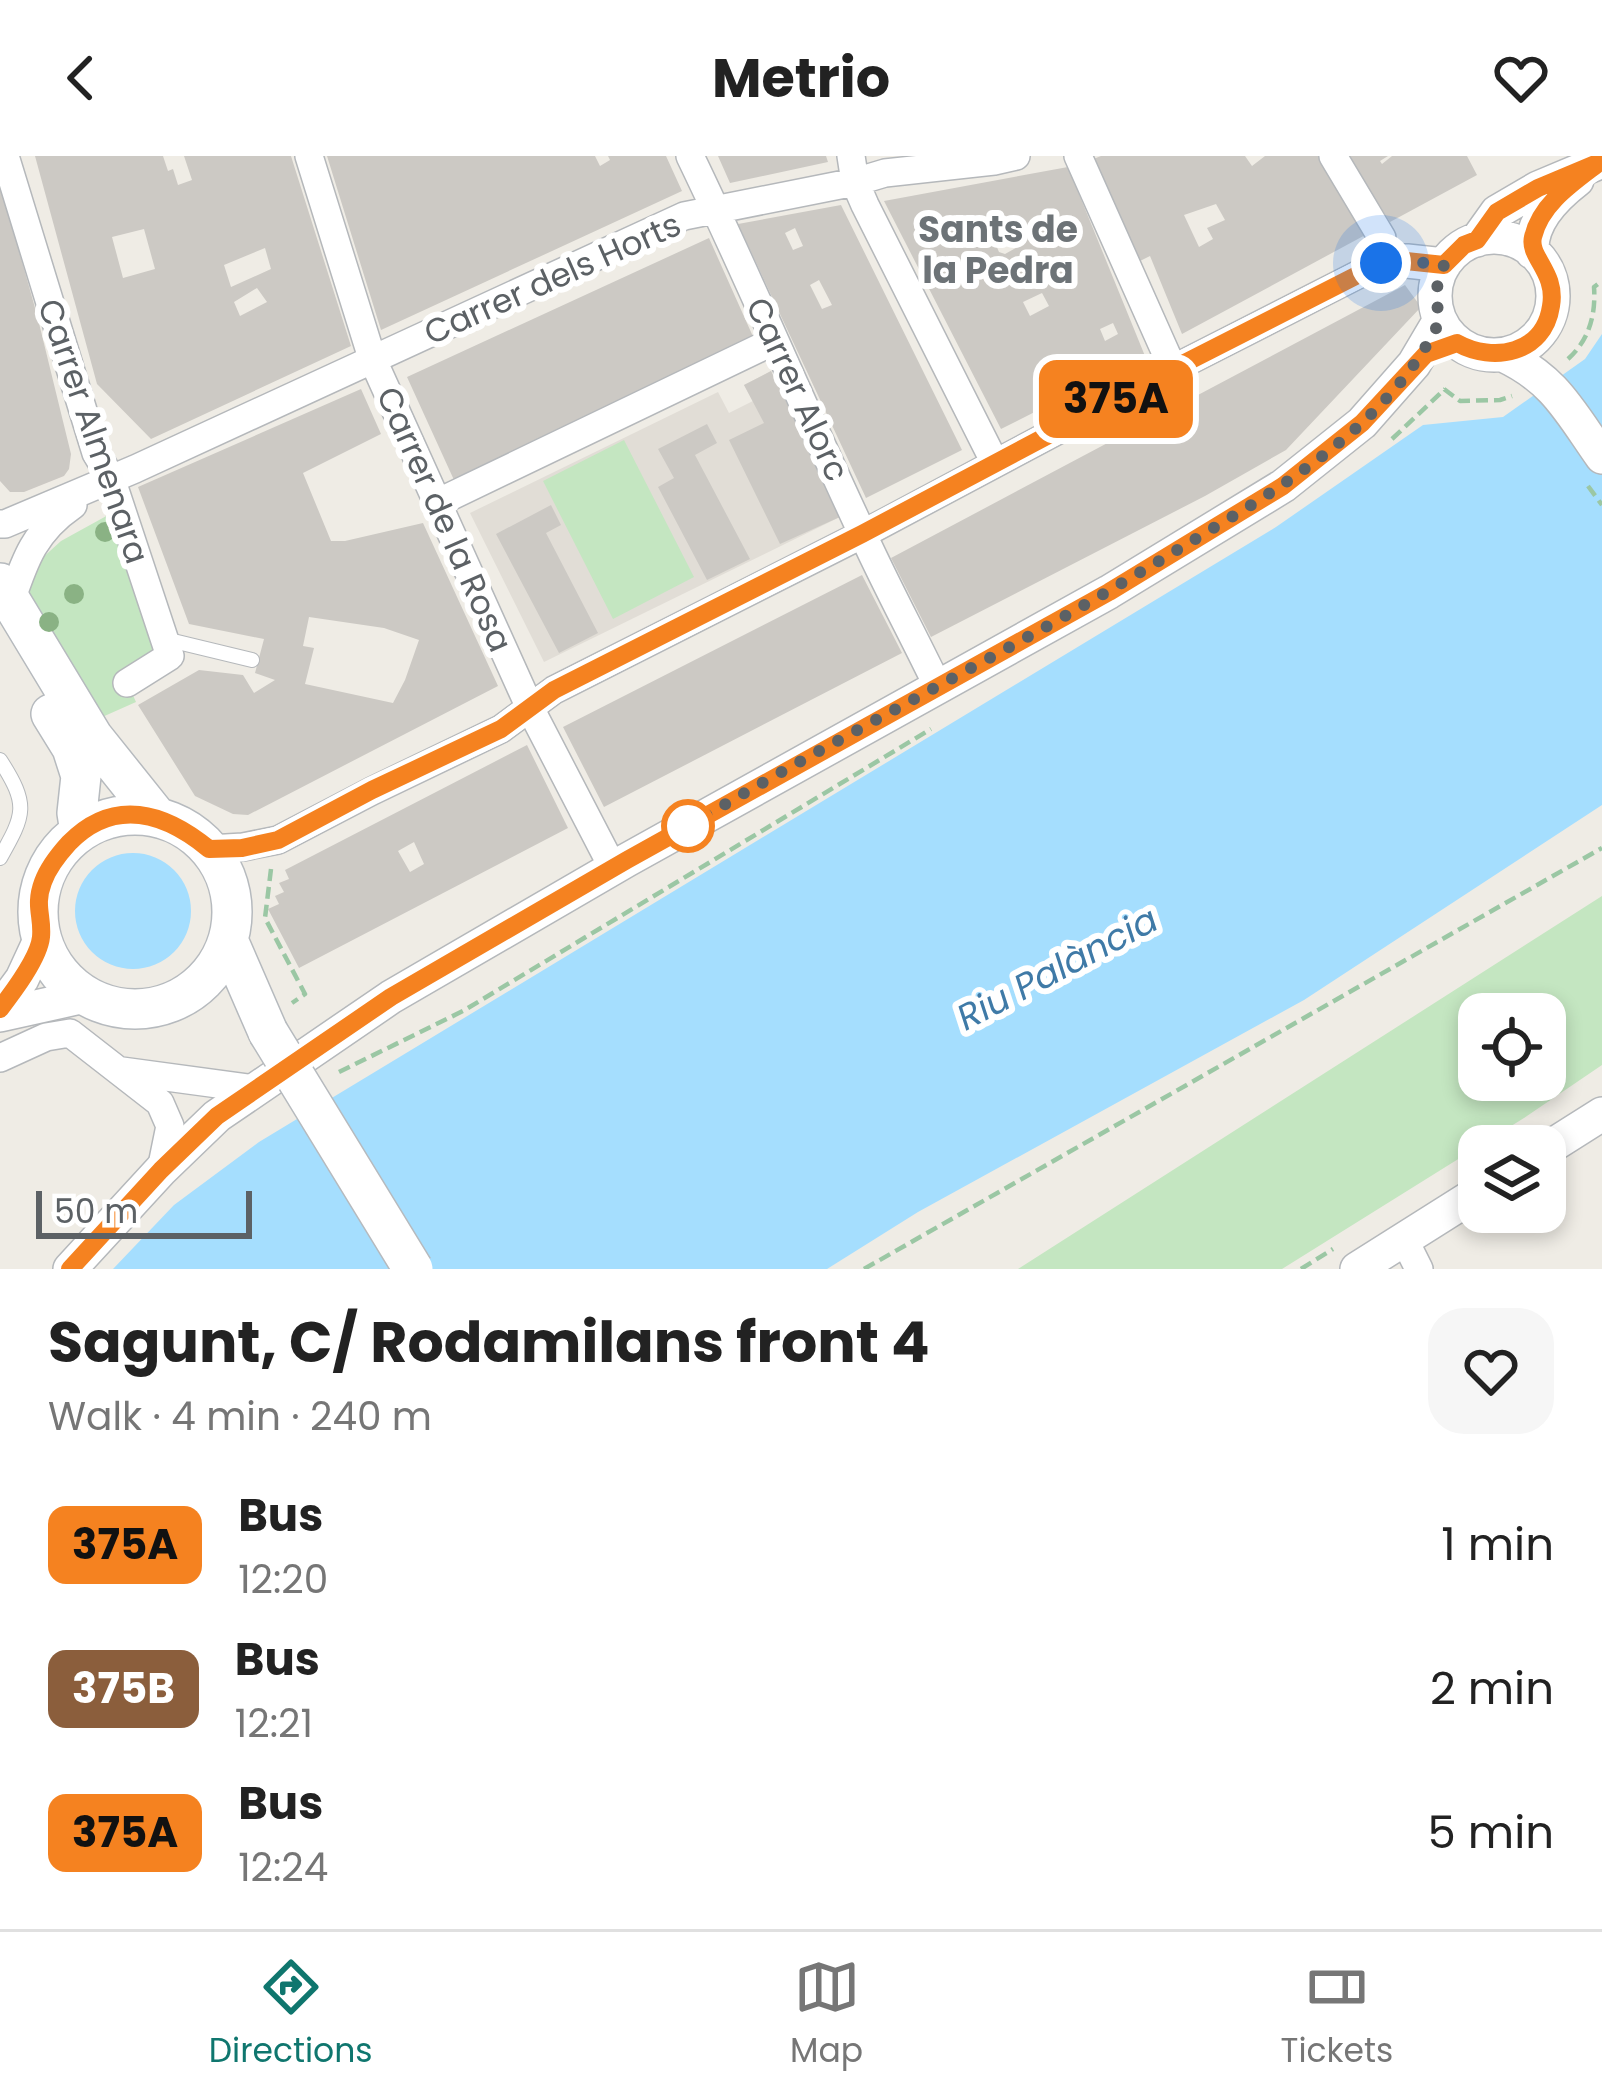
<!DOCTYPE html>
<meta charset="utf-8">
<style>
:root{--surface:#fff;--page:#f6f6f6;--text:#222;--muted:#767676;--line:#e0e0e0;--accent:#0f766e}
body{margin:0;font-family:Poppins,sans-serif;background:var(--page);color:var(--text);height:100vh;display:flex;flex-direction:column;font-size:45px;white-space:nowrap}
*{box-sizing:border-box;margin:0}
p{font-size:39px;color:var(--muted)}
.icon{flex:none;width:66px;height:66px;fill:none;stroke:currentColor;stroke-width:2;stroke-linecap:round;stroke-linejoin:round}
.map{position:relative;height:1113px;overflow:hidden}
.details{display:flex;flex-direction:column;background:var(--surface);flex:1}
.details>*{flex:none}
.badge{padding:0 24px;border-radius:18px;font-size:42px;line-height:78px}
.tools{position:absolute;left:1458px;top:837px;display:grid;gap:24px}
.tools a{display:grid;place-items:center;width:108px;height:108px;border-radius:24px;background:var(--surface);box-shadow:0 6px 18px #0003;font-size:60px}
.scale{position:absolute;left:36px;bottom:30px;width:216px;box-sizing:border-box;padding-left:12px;border:6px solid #5c6165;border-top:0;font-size:33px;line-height:42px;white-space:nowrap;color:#5c6165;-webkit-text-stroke:9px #fff;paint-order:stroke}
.you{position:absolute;width:60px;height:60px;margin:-30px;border:9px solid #fff;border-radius:50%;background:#1a73e8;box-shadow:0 0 0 18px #1a73e833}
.map>.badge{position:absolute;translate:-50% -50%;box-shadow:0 0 0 6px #fff}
.round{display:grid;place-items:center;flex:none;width:126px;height:126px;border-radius:36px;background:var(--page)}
.summary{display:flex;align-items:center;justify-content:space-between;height:204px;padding:0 48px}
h1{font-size:57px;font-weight:700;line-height:90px}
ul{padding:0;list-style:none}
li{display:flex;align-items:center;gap:36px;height:144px;padding:0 48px}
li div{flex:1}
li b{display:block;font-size:45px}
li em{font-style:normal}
li .badge{min-width:132px;font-weight:700;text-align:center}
header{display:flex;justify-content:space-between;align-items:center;height:156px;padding:0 48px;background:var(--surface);font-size:54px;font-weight:700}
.dock{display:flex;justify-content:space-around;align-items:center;height:168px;border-top:3px solid var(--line);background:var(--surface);font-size:33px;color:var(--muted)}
.dock a{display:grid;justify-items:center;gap:6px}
.dock .current{color:var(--accent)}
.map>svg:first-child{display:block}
</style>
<header><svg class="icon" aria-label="back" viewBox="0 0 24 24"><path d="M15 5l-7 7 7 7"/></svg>Metrio<svg class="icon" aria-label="heart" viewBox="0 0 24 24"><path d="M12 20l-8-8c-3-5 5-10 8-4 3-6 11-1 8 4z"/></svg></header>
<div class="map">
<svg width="1602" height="1113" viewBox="0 0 1602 1113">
<rect width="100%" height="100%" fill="#efece5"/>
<!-- education -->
<path fill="#e1ddd6" d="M771 215 842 360 544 506 470 357 718 236 729 257 753 245 744 229Z"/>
<!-- green -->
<path fill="#c4e6c1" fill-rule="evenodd" d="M624 284 694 421 613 463 543 325Z
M110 358 159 493 127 526 136 546 100 562 28 450 29 414 61 385Z
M1602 740V909L1524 962 1282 1113H1018ZM1545 858V924H1479V858Z"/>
<!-- water -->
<path fill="#a5defe" d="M1602 178V649L1304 844 918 1056 827 1113H113L174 1049 259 986 1276 371 1423 269 1503 261 1585 203Z
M75 755a58 58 0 1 1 116 0a58 58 0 1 1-116 0Z"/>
<!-- building -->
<path fill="#ccc9c4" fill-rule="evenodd" d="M35 0H163L168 15 173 13 178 29 192 24 184 0H291L351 190 151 283 97 228ZM144 73 155 113 123 122 112 81ZM265 92 271 113 231 131 224 109ZM257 132 267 146 240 160 234 146Z
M327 0H595L600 10 610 4 608 0H666L682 35 381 174Z
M718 0H826L828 6 730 27Z
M1101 0H1245L1252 10 1265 0H1321L1369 77 1182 178 1150 100 1136 107 1091 4ZM1216 48 1225 64 1207 72 1213 83 1199 91 1184 59Z
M1348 0H1388L1380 5 1382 8 1392 0H1467L1477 19 1390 66Z
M1068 11 1145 200 1001 273 884 45ZM1009 61 1021 89 1005 98 999 96 987 68ZM1042 137 1049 150 1030 160 1023 146ZM1113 167 1118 178 1105 185 1100 173Z
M0 27 37 159 71 298 69 313 64 320 24 336H10L0 325Z
M841 49 962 294 866 342 738 68ZM795 72 803 90 793 94 785 77ZM819 124 832 149 822 153 810 129Z
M709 82 755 185 454 324 407 221Z
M1405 129 1421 151 1286 294 1205 340 931 481 891 402Z
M771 215 842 360 780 388 729 284 764 267 744 229Z
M361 233 381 278 303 317 331 385H345L423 367 498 530 248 659 233 658 195 640 138 549 199 514 243 519 254 537 275 524 255 517 264 483 189 468 138 331ZM309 461 384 472 419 484 405 524 393 547 305 528 314 492 303 490Z
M707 268 717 287 695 299 750 403 707 424 658 331 674 322 658 293Z
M551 349 561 369 546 377 598 477 559 497 496 378Z
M862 419 902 497 604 651 563 571Z
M527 589 568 672 299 812 268 753 279 748 275 740 284 736 279 727 289 723 285 714ZM414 686 424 708 410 716 398 695Z"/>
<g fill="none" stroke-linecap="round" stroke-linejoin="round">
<defs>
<path id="service" d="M165 483 252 504
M0 604C29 649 25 658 0 702"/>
<path id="minor" d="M5 0 96 297 111 322 170 500 127 527
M309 0 372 202 530 552 613 712
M690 0C751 126 805 256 865 383 888 433 914 481 938 531
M851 0 855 26 865 49 995 307
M1078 0 1173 213
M439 346 774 185
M0 368H5L135 313 684 60 855 26 885 17 994 5 1016 0
M11 445C25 403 35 375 73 349
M209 693 243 691 278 684 372 635 501 573 554 534 863 378 1173 213 1381 107 1382 82 1333 0
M0 902 46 881 70 877 160 947 170 970 161 1014
M122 915 255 933
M1404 1083 1419 1113"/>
<path id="tertiary" d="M1435 140a59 59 0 1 1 118 0a59 59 0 1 1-118 0Z
M1477 84 1497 56 1538 32 1600 6
M1532 96C1530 65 1555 41 1577 24
M1381 107 1407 105 1444 109
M1503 199C1555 223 1570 256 1602 301
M0 853 22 823 41 782
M0 859 85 840
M1545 994 1602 958
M70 1113 161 1014 217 960 391 841 627 704 1109 436 1283 330 1362 267 1414 208 1440 164
M1357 1113 1479 1036"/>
<path id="secondary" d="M0 427 93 581 157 661
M51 558 72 592 81 620 77 657 80 676
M38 756a97 97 0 1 1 194 0a97 97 0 1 1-194 0Z
M228 784 268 876"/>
</defs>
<!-- service casing -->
<use href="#service" stroke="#b5b8bb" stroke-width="16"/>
<!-- minor casing -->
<use href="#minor" stroke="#b5b8bb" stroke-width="30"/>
<!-- tertiary casing -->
<use href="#tertiary" stroke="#b5b8bb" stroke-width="36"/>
<!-- secondary casing -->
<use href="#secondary" stroke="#b6babe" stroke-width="42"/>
<!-- path -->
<path stroke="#9bc7a4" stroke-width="4.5" stroke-dasharray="12 6" stroke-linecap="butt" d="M1568 203C1589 184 1596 159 1594 131L1602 125
M1444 233 1460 245 1500 244 1512 240
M1392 283 1445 233
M1588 330 1602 349
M271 713 265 762 305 838 292 847
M339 916 463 855 931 573
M1493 990 1521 972
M864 1113 1602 692
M1301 1113 1333 1093"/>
<!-- service -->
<use href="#service" stroke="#fff" stroke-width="14"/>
<!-- minor -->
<use href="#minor" stroke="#fff" stroke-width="27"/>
<!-- tertiary -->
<use href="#tertiary" stroke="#fff" stroke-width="33"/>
<!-- secondary -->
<use href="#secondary" stroke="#fff" stroke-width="39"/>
<defs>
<path id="secondary-bridge" d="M268 876 413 1113"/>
</defs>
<!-- secondary-bridge casing -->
<use href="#secondary-bridge" stroke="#b6babe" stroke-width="42" stroke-linecap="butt"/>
<!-- secondary-bridge -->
<use href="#secondary-bridge" stroke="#fff" stroke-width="39"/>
</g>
<!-- trees -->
<g fill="#8ab284">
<circle cx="105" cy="376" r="10"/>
<circle cx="74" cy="438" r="10"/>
<circle cx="49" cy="466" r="10"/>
</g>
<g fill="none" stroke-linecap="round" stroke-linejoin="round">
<defs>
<path id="line" d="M0 853C13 836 39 802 41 781 43 760 34 750 43 726 48 712 59 698 69 687 114 641 164 656 209 693L242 692 278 684 372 634 501 573 554 534 862 378 1173 213 1381 107 1406 105 1444 109 1464 89 1477 84 1497 56 1538 32 1600 6C1574 26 1541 47 1533 81 1528 101 1557 116 1551 150 1544 198 1493 207 1457 187L1426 198 1362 267 1283 330 1109 436 627 704 391 841 217 960 161 1014 70 1113"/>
</defs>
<!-- line casing -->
<use href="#line" stroke="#fff" stroke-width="27"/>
<!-- line -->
<use href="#line" stroke="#f58220" stroke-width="18"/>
<!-- walk -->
<path stroke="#5c6165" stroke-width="12" stroke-dasharray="0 21.6" d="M688 670C802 602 931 535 1051 468 1099 441 1146 413 1192 385 1284 330 1393 265 1440 164 1435 143 1435 129 1444 109L1406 105 1381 107"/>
</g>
<!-- markers -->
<circle fill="#fff" stroke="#f58220" stroke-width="6" cx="688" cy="670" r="24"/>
<g text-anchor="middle" stroke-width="12" stroke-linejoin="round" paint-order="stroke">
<!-- street labels -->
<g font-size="33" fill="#5c6165" stroke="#fff">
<text transform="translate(552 122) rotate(-24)" y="12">Carrer dels Horts</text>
<text transform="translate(798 233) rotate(65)" y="12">Carrer Alorc</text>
<text transform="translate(94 275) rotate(71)" y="12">Carrer Almenara</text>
<text transform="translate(445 363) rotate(66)" y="12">Carrer de la Rosa</text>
</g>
<!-- neighbourhood labels -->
<g font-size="36" font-weight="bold" fill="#6d7377" stroke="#fff">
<text x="998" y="86">Sants de<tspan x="998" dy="41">la Pedra</tspan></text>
</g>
<!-- water labels -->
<g font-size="36" font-style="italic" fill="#3f7aa7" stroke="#fff">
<text transform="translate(1057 812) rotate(-28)" y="13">Riu Palància</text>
</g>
</g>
</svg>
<div class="tools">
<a><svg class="icon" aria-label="locate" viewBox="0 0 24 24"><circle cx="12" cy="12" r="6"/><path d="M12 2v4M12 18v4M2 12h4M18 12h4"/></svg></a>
<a><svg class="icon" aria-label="layers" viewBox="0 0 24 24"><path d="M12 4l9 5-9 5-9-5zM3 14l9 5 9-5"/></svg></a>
</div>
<div class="scale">50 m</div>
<div class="you" style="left:1381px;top:107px"></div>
<b class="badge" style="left:1116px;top:243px;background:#f58220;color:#111">375A</b>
</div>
<section class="details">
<div class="summary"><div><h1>Sagunt, C/ Rodamilans front 4</h1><p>Walk · 4 min · 240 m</p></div><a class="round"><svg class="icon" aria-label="heart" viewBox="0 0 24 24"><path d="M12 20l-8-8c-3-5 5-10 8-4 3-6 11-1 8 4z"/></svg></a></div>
<ul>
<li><span class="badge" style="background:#f58220;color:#111">375A</span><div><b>Bus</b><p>12:20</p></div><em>1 min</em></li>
<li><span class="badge" style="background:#8b5e3c;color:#fff">375B</span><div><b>Bus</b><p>12:21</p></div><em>2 min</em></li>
<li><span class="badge" style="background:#f58220;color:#111">375A</span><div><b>Bus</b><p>12:24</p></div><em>5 min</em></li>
</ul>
</section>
<nav class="dock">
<a class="current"><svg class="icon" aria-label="directions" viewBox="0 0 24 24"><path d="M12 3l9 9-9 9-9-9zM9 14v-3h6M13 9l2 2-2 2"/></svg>Directions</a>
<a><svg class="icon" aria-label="map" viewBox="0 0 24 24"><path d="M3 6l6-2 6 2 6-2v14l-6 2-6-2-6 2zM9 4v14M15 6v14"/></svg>Map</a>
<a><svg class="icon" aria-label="tickets" viewBox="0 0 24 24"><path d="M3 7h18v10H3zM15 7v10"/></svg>Tickets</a>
</nav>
